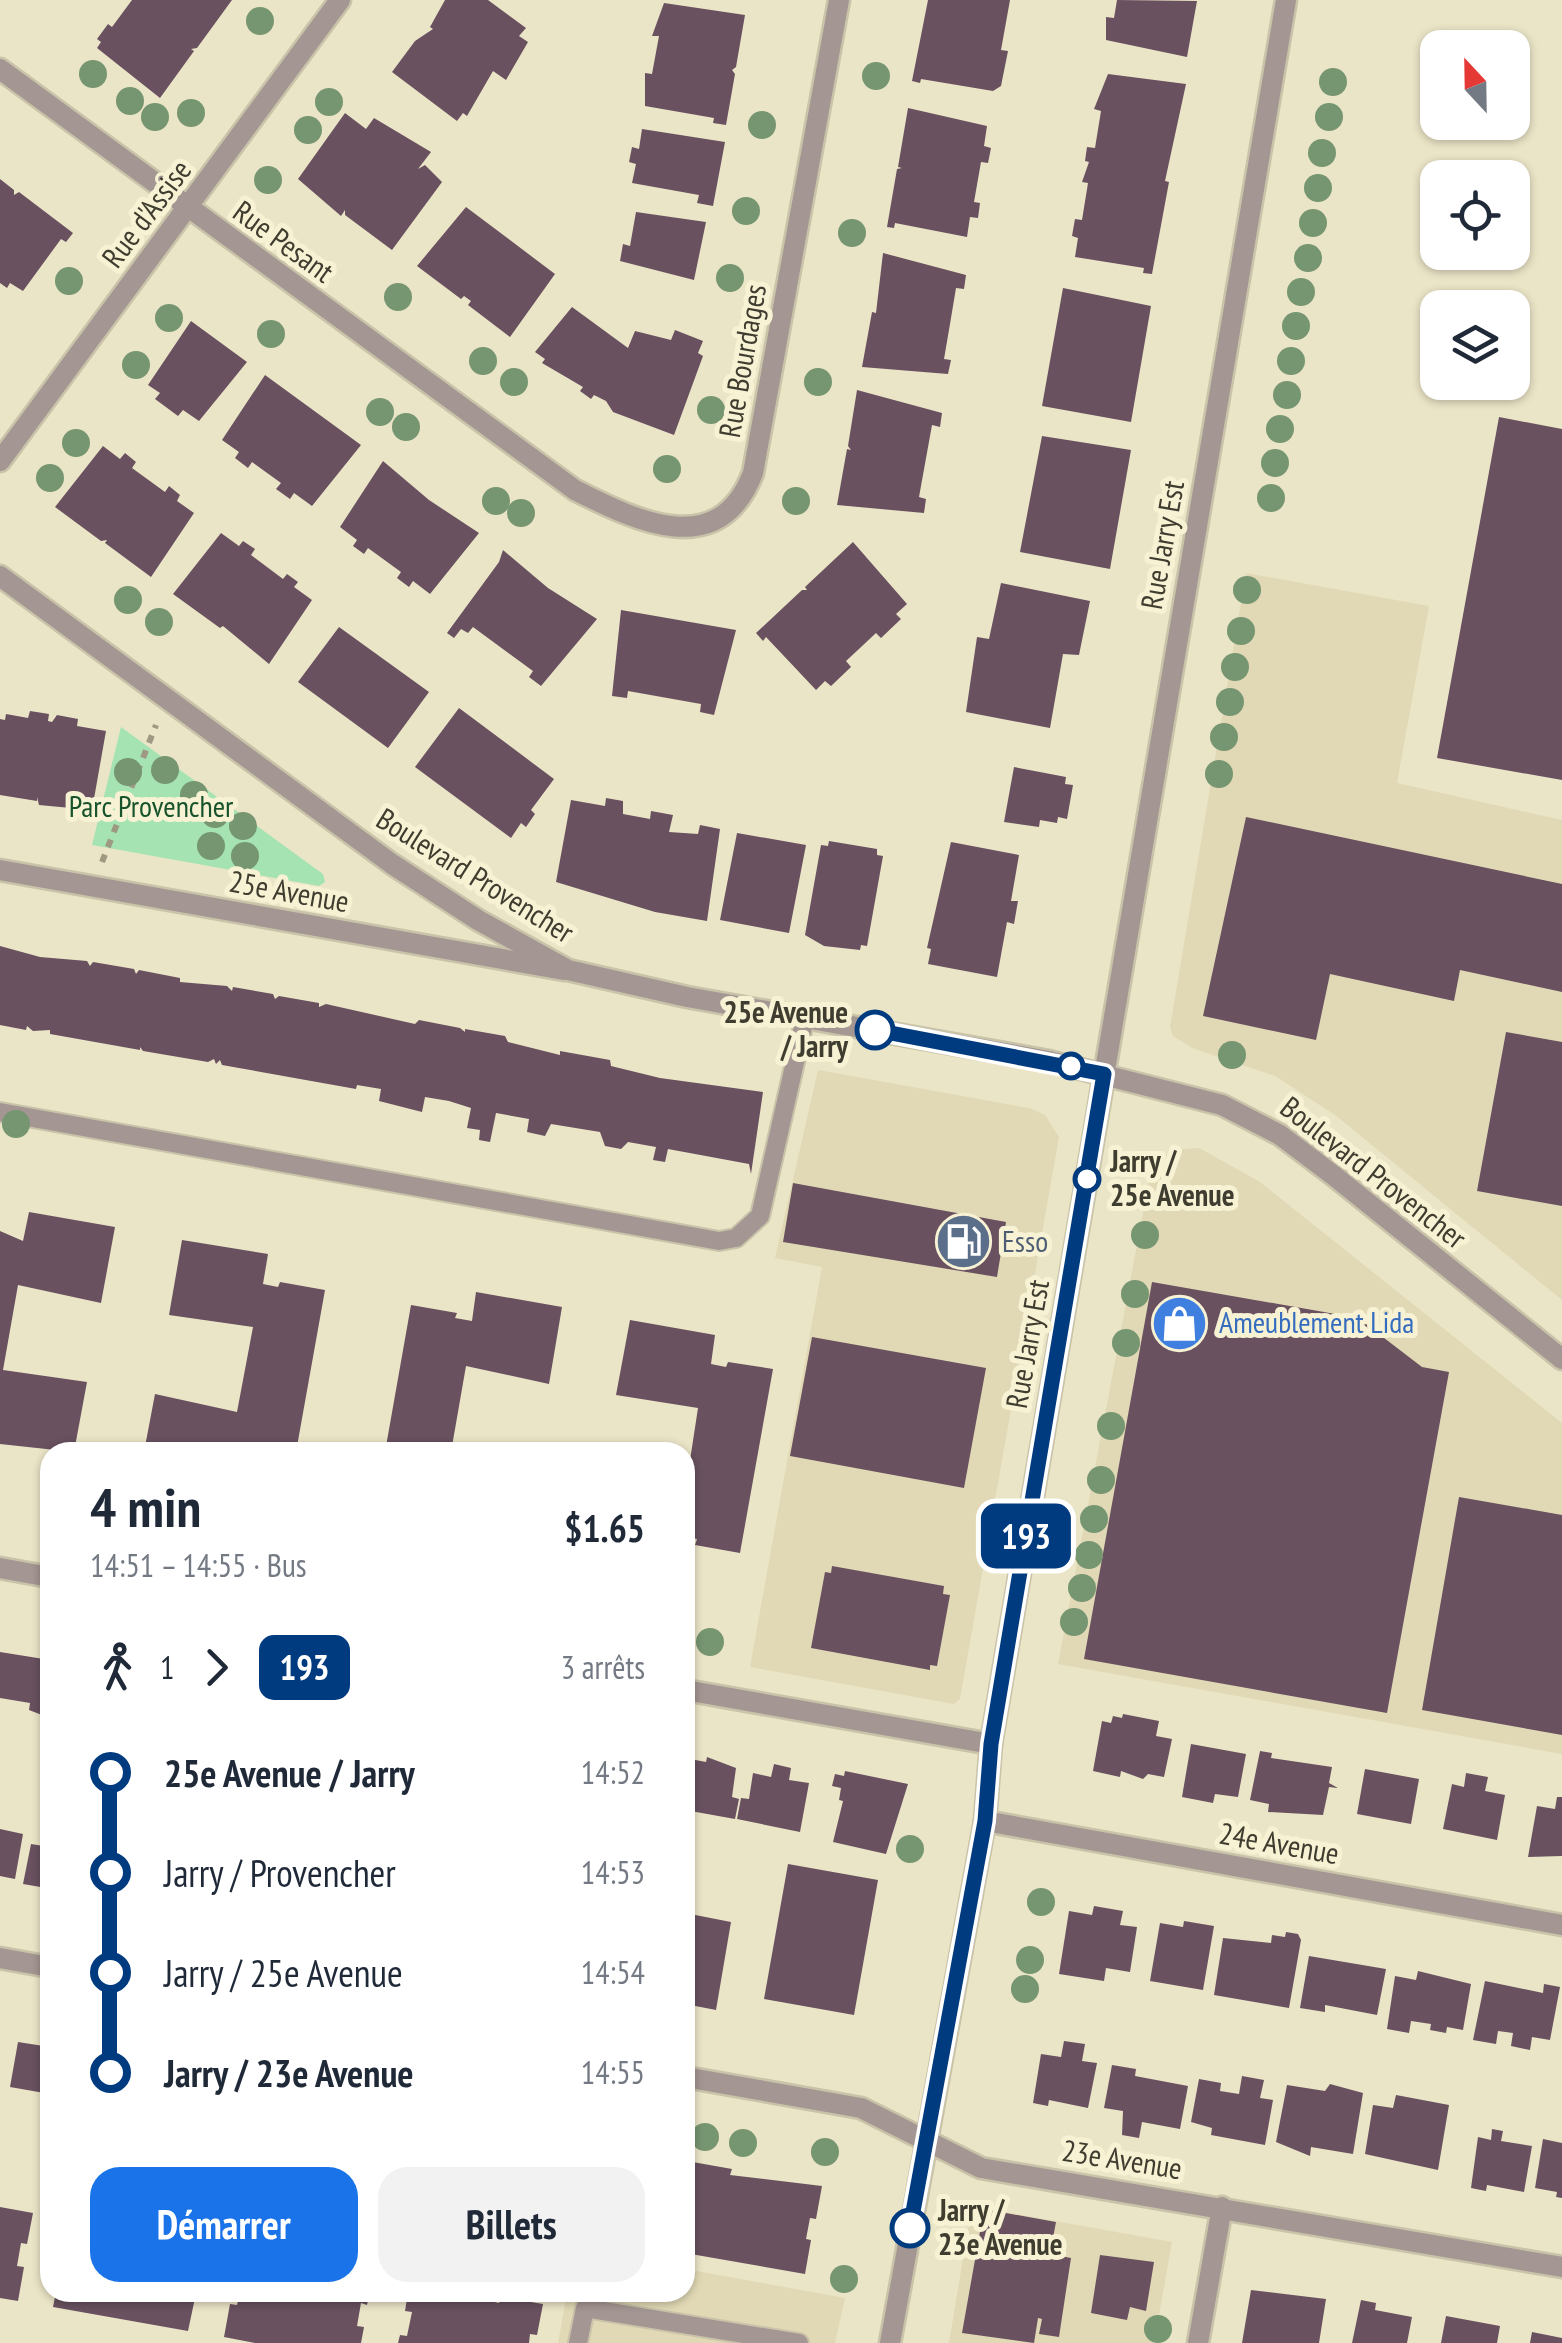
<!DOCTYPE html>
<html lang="fr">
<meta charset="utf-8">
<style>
:root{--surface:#fff;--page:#f2f2f3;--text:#1f2937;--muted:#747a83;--accent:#1a73e8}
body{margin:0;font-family:"PT Sans Narrow",sans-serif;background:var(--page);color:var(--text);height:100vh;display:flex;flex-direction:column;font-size:38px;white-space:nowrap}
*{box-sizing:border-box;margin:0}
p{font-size:32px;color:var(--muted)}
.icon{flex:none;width:55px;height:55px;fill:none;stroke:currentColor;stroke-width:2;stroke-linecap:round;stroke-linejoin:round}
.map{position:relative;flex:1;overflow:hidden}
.details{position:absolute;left:40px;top:1442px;width:655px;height:860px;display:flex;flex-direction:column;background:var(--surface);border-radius:30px;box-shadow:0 2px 8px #0004}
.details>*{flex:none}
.badge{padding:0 20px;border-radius:15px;font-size:35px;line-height:65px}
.needle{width:65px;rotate:338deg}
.controls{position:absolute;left:1420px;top:30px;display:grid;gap:20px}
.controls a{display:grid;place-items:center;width:110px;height:110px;border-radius:20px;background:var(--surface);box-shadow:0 2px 8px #0004;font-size:50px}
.map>.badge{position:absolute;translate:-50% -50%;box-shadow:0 0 0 5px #fff}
.legs{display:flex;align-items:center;gap:15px;height:110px;padding:0 50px;font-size:32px}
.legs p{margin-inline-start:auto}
.summary{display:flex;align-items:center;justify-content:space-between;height:170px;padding:0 50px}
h1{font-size:55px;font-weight:700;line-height:75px}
.button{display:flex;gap:20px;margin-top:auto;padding:20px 50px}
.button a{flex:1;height:115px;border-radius:30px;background:var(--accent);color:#fff;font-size:40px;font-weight:700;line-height:115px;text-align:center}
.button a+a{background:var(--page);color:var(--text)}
ul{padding:0 50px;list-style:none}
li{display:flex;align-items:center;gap:35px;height:100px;font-size:38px}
li i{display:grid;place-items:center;width:15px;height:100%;margin:0 12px;background:currentColor}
li i::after{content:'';width:25px;height:25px;margin:-12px;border:8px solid;border-radius:50%;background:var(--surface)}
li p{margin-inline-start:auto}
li:first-child i{background:linear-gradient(#0000 50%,currentColor 0)}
li:last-child i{background:linear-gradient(currentColor 50%,#0000 0)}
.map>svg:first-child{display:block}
</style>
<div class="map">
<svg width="1562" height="2343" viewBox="0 0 1562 2343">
<rect width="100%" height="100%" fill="#ebe5c7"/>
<!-- built -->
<path fill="#e1d9b5" d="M1246 573 1429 606 1397 783 1562 820V1300L1335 1115 1275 1076 1192 1048 1173 1036 1170 1027Z
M818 1070 1029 1108 1045 1115 1059 1137 960 1699 954 1704 750 1667 822 1267 775 1258Z
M1199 1148 1260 1182 1562 1423V1754L1058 1664 1149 1181 1164 1156 1177 1150Z
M993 2210 1172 2242 1154 2343H949L968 2228Z
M685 2269 845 2298 835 2343H558L567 2293 685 2292Z"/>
<!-- green -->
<path fill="#a6e3b3" d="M121 727 323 874 325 882 319 886 92 845Z"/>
<!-- building -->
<path fill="#695160" d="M132 0H232L197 48 191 49 194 51 160 98 97 48 101 42 97 39 108 24 112 27Z
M445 0H488L526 28 519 36 528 42 506 80 493 71 467 116 463 113 457 121 392 72 415 41 433 29 430 27Z
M928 0H1010L1001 50 1008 51 1001 86 993 91 921 79 920 83 912 81Z
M1117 0 1197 1 1187 57 1106 40V17L1114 18Z
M664 3 745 15 736 67 732 70 735 74 726 125 713 123 714 118 645 106V73L652 74 659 36H652Z
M1108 74 1186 84 1165 181 1169 182 1152 274 1143 273 1144 268 1075 257 1078 238 1072 236 1075 219 1082 220 1088 183 1082 182 1089 162 1085 161 1087 147 1095 148 1101 111 1094 109Z
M908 108 987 126 984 146 991 148 988 163 981 162 974 202 980 203 978 218 970 217 967 237 895 223 894 228 887 227 897 169 902 168 898 167Z
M345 113 366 129 374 118 431 152 418 169 425 165 442 182 392 250 345 215V210L341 216 298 179Z
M642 129 725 142 713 206 697 203 699 195 632 183 636 164 629 162 632 147 639 149Z
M0 179 14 190V195L19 192 73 233 66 242 61 239 23 291 10 283 7 288 0 283Z
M466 207 555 274 510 337 468 305 471 301 464 296 461 299 417 266Z
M636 212 706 222 694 280 620 261 623 244 630 246Z
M883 253 966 275 964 289 956 288 950 324 944 359 951 360 948 374 862 367 872 312 876 313Z
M1063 288 1151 306 1131 422 1042 406Z
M572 307 628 348 635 331 671 340 675 330 703 341 698 353 703 356 674 435 613 412 606 401 594 395 591 399 580 391 583 387 542 363 545 359 535 352Z
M191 321 247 362 199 421 183 410 178 416 155 399 160 393 148 385Z
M265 375 361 445 312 506 294 493 290 499 276 489 281 483 252 462 248 468 235 458 239 452 222 440Z
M857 390 942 413 940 427 932 425 919 497 926 499 924 513 837 505 847 449 851 450 848 446Z
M1499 417 1562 429V780L1437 758Z
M1042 436 1131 450 1110 569 1020 552Z
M103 446 120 459 125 453 136 462 132 468 165 492 169 486 180 495 177 501 194 513 151 577 105 543 107 540 101 541 55 507Z
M383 461 429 500 479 533 430 594 413 581 409 587 397 578 401 572 368 548 364 554 353 546 357 540 340 527Z
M221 533 239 546 243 541 255 549 251 555 283 579 287 574 298 582 294 587 312 600 269 664 223 626 220 628 173 594Z
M853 542 907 604 896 614 901 619 881 638 876 633 860 648 846 661 851 667 831 686 825 681 816 690 766 637 763 641 756 633 802 590H807L805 587Z
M503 550 548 588 597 619 541 686 529 677 533 671 473 627 468 633 461 629 454 638 447 633 499 562Z
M1001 583 1090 601 1079 655 1063 654 1050 728 966 712 977 637 989 639Z
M621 610 736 630 714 715 700 712 701 704 628 691 627 698 612 696Z
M339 627 429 692 388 748 298 682Z
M459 708 554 779 531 810 535 814 526 827 521 823 511 838 415 767Z
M30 711 49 714 48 721 52 722 57 715 78 719 77 726 106 731 92 810 39 805 37 797V801L0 795V719L5 720 6 714 28 718Z
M1014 767 1066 777 1065 784 1073 785 1067 819 1058 817 1057 823 1040 820 1039 827 1004 822Z
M606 798 623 801V814L650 819 651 811 673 815 669 832 698 834 700 825 720 829 707 921 655 912 556 882 571 800 605 806Z
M1246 817 1562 884V992L1460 970 1454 1001 1330 974 1316 1040 1203 1016Z
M737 833 806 845 789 933 720 920Z
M829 841 877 849V855L883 856 867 946 861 945 860 950 824 946 805 935 821 845 828 846Z
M951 842 1019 855 1011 901H1018L1014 924 1007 922 997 977 928 964 931 949 927 948Z
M0 946 40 957 87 961 90 966 93 962 134 969 136 974 139 970 180 978V982L227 986 232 991 233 987 273 994 275 999 279 996 319 1003V1007L326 1004 415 1024 419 1020 460 1028 465 1032V1029L505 1036 508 1042 560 1055V1051L610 1060 611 1066 660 1078 763 1092 751 1174 749 1164 668 1149 665 1162 653 1160 656 1147 628 1142 621 1149 605 1146 600 1132 551 1124 545 1136 527 1132 529 1119 496 1113 490 1142 479 1140 480 1130 467 1128 471 1108 449 1101 425 1097 422 1112 379 1101 381 1089 357 1085 356 1089 222 1065 220 1060 216 1064 214 1059 208 1062 143 1051 140 1047V1050L50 1034V1030L33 1031 27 1026 26 1030 0 1025Z
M1506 1032 1562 1042V1206L1477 1191Z
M793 1183 1006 1222 997 1277 783 1242Z
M29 1212 115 1227 101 1303 18 1285 3 1370 87 1382 74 1452 0 1444V1231L23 1241Z
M182 1240 268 1254 263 1284 278 1287 280 1282 325 1290 296 1452H144L155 1394 237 1412 253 1327 169 1315Z
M1152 1282 1358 1318 1422 1367 1449 1372 1387 1713 1084 1659Z
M476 1292 562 1307 549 1384 466 1366 451 1452H385L411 1305 457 1313 455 1318 472 1321Z
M630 1320 715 1335 711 1364 726 1367 728 1362 773 1369 740 1553 695 1545 697 1539 685 1537V1493L698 1408 616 1395Z
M812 1337 986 1368 964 1488 790 1456Z
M1459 1497 1562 1515V1735L1422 1710Z
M832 1566 944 1586 943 1594 950 1595 937 1666 930 1665V1670L811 1648 825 1572 831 1573Z
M0 1652 50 1660 47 1717 29 1710 30 1703 0 1698Z
M1123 1714 1159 1721 1156 1736 1172 1739 1164 1777 1148 1774 1143 1779 1121 1771 1120 1777 1093 1771 1102 1721 1111 1723 1113 1716 1122 1718Z
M1191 1744 1246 1754 1238 1797 1215 1794 1213 1803 1182 1797Z
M1260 1751 1272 1753 1271 1758 1332 1767 1329 1783 1338 1788 1329 1787 1323 1815 1268 1812 1269 1804 1250 1800Z
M707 1757 736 1768 732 1797 739 1799 735 1819 685 1810V1758L706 1762Z
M774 1764 791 1768 789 1780 809 1783 800 1832 737 1819 741 1798 749 1799 753 1773 771 1777Z
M1365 1769 1419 1779 1411 1824 1357 1814Z
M845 1771 908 1784 886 1854 833 1842 843 1801 839 1800 841 1788 832 1786 835 1774 844 1776Z
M1466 1773 1488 1777 1485 1791 1505 1795 1497 1840 1443 1829 1452 1784 1464 1787Z
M1557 1797H1562V1856L1528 1857 1537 1806 1555 1809Z
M0 1829 23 1834 15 1879 0 1876Z
M31 1844 50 1847V1902L44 1901 46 1888 23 1884Z
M788 1864 878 1880 854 2015 764 1999Z
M1094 1906 1123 1911 1120 1925 1137 1927 1130 1972 1106 1968 1104 1981 1059 1974 1069 1911 1092 1915Z
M685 1913 731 1922 716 2010 685 2004Z
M1184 1921 1214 1926 1203 1990 1150 1981 1160 1923 1183 1927Z
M1286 1932 1298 1934 1301 1940 1289 2008 1214 1995 1223 1938 1271 1943 1272 1935 1285 1937Z
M1309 1956 1386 1969 1377 2015 1325 2005V2012L1300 2008Z
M1418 1971 1471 1984 1463 2030 1447 2027 1446 2033 1430 2030 1431 2024 1411 2021 1409 2033 1387 2029 1395 1976 1416 1980Z
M1485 1981 1543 1993 1544 1984 1560 1987 1550 2040 1532 2037 1530 2050 1511 2046 1513 2033 1498 2031 1496 2044 1473 2040Z
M1064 2041 1085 2044 1082 2061 1097 2063 1088 2108 1049 2100 1048 2106 1033 2103 1041 2054 1061 2057Z
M18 2042 50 2047V2094L10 2087Z
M1112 2065 1136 2069 1135 2076 1188 2086 1180 2129 1142 2122 1139 2138 1122 2135 1123 2111 1104 2108Z
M1242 2076 1264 2080 1260 2098 1273 2100 1265 2145 1211 2135 1212 2128 1191 2122 1199 2079 1221 2083 1220 2091 1239 2094Z
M1330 2084 1363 2093 1353 2154 1311 2147 1310 2156 1276 2142 1287 2085 1325 2091Z
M1396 2095 1449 2105 1438 2170 1365 2154 1373 2105 1393 2108Z
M1492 2129 1503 2131 1501 2141 1532 2146 1524 2192 1487 2185 1486 2191 1471 2188 1478 2137 1491 2140Z
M1543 2139 1562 2143V2198L1556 2197 1557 2192 1535 2188Z
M687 2161 732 2169 730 2175 822 2186 816 2219 810 2218 806 2239 811 2240 805 2274 685 2253Z
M0 2207 33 2213 27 2244 21 2243 17 2266 24 2267 18 2301 0 2298Z
M984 2209 1056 2222 1050 2254 1071 2258 1059 2337 1039 2334 1042 2319 1038 2318 1034 2343 962 2333Z
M1100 2255 1154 2262 1146 2311 1130 2307 1127 2320 1091 2313Z
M1251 2290 1326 2299 1319 2343H1242Z
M56 2292H187L195 2298 188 2331 53 2307Z
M240 2292H370L367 2305 361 2303 357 2326 364 2327 361 2343H255L224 2337 230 2304 237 2305Z
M408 2292H452L499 2303 500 2297 543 2304 537 2335 530 2334 529 2343H398L400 2335 407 2336 412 2312 405 2311Z
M1361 2300 1376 2303 1375 2310 1412 2317 1407 2343H1352Z
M1446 2316 1500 2326 1497 2343H1441Z
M1532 2332 1562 2338V2343H1530Z"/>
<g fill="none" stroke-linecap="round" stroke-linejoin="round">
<defs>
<path id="service" d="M0 1112 719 1241 736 1238 760 1216 805 1018
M578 2343 585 2308 799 2343"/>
<path id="minor" d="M0 69 575 490C638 522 719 561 753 473L839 0
M0 461 340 0
M0 870 564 970
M0 1568 50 1577
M685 1690 991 1744
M985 1821 1562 1925
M0 1958 50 1967
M685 2077 861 2108 981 2168 1562 2267
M1198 2343 1222 2207"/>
<path id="tertiary" d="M0 576 392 864 478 920 568 970 687 997 1049 1061 1222 1105 1280 1135 1333 1175 1562 1359
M890 2343 985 1821 991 1744 1286 0"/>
</defs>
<!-- service casing -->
<use href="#service" stroke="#c9c3a9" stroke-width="22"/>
<!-- minor casing -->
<use href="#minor" stroke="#c9c3a9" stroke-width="25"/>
<!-- tertiary casing -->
<use href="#tertiary" stroke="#c9c3a9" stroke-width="25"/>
<!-- path -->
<path stroke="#9e9983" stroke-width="6" stroke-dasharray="8 8" stroke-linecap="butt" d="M102 862 156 725"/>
<!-- service -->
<use href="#service" stroke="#a49692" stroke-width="18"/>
<!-- minor -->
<use href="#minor" stroke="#a49692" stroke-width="20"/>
<!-- tertiary -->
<use href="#tertiary" stroke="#a49692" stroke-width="20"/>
</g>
<!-- trees -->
<g fill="#769571">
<circle cx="260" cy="21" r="14"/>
<circle cx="93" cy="74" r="14"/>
<circle cx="876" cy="76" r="14"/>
<circle cx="1333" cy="82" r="14"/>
<circle cx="130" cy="101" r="14"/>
<circle cx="329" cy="102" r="14"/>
<circle cx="191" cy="113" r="14"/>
<circle cx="155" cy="117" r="14"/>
<circle cx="1329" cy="117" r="14"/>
<circle cx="762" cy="125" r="14"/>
<circle cx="308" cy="130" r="14"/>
<circle cx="1322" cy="153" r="14"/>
<circle cx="268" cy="180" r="14"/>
<circle cx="1318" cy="188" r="14"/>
<circle cx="746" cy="211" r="14"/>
<circle cx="1313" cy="223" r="14"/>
<circle cx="852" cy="233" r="14"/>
<circle cx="1308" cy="258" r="14"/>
<circle cx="730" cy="278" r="14"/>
<circle cx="69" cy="281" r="14"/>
<circle cx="1301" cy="292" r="14"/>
<circle cx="398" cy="297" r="14"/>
<circle cx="169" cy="318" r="14"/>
<circle cx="1296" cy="326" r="14"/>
<circle cx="271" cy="334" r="14"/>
<circle cx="483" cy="361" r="14"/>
<circle cx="1291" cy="361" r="14"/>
<circle cx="136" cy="365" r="14"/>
<circle cx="514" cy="382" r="14"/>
<circle cx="818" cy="382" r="14"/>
<circle cx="1287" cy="395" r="14"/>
<circle cx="711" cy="410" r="14"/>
<circle cx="380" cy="412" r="14"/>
<circle cx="406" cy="427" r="14"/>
<circle cx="1280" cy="429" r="14"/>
<circle cx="76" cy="443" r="14"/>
<circle cx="1275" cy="463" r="14"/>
<circle cx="667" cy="469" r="14"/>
<circle cx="50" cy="478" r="14"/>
<circle cx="1271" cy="498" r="14"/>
<circle cx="496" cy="501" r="14"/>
<circle cx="796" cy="501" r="14"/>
<circle cx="521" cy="513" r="14"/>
<circle cx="1247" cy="590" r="14"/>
<circle cx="128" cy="600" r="14"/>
<circle cx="159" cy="622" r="14"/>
<circle cx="1241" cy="631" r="14"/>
<circle cx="1235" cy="667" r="14"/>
<circle cx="1230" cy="702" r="14"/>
<circle cx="1224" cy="737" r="14"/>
<circle cx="165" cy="770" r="14"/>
<circle cx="128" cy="772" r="14"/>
<circle cx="1219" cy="774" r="14"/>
<circle cx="194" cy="795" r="14"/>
<circle cx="215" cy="814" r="14"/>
<circle cx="243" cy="826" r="14"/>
<circle cx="211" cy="846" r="14"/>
<circle cx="245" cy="856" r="14"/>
<circle cx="1232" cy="1055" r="14"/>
<circle cx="16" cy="1124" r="14"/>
<circle cx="1145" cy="1235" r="14"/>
<circle cx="1135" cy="1294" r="14"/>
<circle cx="1126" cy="1343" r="14"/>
<circle cx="1111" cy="1426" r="14"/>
<circle cx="1101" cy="1480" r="14"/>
<circle cx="1094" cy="1519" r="14"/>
<circle cx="1089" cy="1555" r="14"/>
<circle cx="1082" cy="1588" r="14"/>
<circle cx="1074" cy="1622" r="14"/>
<circle cx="710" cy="1642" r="14"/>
<circle cx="910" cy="1849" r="14"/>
<circle cx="1041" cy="1902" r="14"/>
<circle cx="1030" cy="1960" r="14"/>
<circle cx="1025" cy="1989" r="14"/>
<circle cx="705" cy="2137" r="14"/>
<circle cx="743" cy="2143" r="14"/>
<circle cx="825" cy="2152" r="14"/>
<circle cx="844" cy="2279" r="14"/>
<circle cx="1158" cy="2329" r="14"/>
</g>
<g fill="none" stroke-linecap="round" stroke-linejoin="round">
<defs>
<path id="line-1" d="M875 1030 1104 1074 991 1744 985 1821 910 2228"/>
</defs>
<!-- line-1 casing -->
<use href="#line-1" stroke="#fff" stroke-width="22"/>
<!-- line-1 -->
<use href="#line-1" stroke="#003b80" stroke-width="15"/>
</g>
<!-- icons -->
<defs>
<symbol id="fuel-disc" viewBox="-11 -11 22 22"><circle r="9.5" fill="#5c6f8a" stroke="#f8f2d4"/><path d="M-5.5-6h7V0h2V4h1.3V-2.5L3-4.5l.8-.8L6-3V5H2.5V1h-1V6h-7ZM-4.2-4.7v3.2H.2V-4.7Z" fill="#fff"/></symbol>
<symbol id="shop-disc" viewBox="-11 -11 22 22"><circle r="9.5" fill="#3f7fe0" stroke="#f8f2d4"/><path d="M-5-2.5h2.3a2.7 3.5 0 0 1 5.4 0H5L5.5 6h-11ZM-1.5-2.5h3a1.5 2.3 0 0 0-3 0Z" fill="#fff"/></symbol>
</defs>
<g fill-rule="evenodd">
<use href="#fuel-disc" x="932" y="1210" width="63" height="63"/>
<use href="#shop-disc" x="1148" y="1292" width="63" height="63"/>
</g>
<!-- markers -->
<g fill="#fff" stroke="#003b80" stroke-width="5">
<circle cx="875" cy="1030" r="18"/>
<circle cx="1071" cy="1066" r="12"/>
<circle cx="1087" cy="1179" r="12"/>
<circle cx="910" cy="2228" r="18"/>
</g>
<g text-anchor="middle" stroke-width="10" stroke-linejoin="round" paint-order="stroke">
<!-- street labels -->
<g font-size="30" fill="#3f3c30" stroke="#f8f2d4">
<text transform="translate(147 214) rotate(-53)" y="10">Rue d'Assise</text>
<text transform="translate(283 242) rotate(36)" y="10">Rue Pesant</text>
<text transform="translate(743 361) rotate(-80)" y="10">Rue Bourdages</text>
<text transform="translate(1163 545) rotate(-80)" y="10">Rue Jarry Est</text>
<text transform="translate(475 876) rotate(32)" y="10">Boulevard Provencher</text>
<text transform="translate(289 892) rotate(10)" y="10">25e Avenue</text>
<text transform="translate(1373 1173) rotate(38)" y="10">Boulevard Provencher</text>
<text transform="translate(1028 1344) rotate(-80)" y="10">Rue Jarry Est</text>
<text transform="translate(1279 1844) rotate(10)" y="10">24e Avenue</text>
<text transform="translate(1122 2160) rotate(9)" y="10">23e Avenue</text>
</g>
<!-- park labels -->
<g font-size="30" fill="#17532b" stroke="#f8f2d4">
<text x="151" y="817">Parc Provencher</text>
</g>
<!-- stop labels -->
<g font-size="30" font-weight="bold" fill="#3f3c30" stroke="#f8f2d4" text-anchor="start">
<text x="848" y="1023" text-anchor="end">25e Avenue<tspan x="848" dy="34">/ Jarry</tspan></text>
<text x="1110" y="1172">Jarry /<tspan x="1110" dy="34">25e Avenue</tspan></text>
<text x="938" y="2221">Jarry /<tspan x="938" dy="34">23e Avenue</tspan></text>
</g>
<!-- service labels -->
<g font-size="30" fill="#4e5e75" stroke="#f8f2d4" text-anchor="start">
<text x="1002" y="1252">Esso</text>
</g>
<!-- shop labels -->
<g font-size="30" fill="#366cbe" stroke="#f8f2d4" text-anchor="start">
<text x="1219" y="1333">Ameublement Lida</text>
</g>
</g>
</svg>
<div class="controls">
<a><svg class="needle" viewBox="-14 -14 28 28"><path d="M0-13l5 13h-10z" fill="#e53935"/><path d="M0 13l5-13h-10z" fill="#747a83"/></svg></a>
<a><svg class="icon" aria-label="locate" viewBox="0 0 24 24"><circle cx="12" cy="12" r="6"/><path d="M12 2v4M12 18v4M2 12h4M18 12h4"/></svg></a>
<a><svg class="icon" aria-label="layers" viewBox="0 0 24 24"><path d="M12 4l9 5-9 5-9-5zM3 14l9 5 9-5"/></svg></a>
</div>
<b class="badge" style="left:1026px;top:1536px;background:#003b80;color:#fff">193</b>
<section class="details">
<div class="summary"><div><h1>4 min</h1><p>14:51 – 14:55 · Bus</p></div><b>$1.65</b></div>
<div class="legs"><svg class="icon" aria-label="walk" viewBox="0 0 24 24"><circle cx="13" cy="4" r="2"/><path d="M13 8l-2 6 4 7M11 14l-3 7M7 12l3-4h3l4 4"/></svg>1<svg class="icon" aria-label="forward" viewBox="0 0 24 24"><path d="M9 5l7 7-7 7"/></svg><b class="badge" style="background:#003b80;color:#fff">193</b><p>3 arrêts</p></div>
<ul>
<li><i style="color:#003b80"></i><b>25e Avenue / Jarry</b><p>14:52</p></li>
<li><i style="color:#003b80"></i><span>Jarry / Provencher</span><p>14:53</p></li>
<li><i style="color:#003b80"></i><span>Jarry / 25e Avenue</span><p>14:54</p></li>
<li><i style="color:#003b80"></i><b>Jarry / 23e Avenue</b><p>14:55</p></li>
</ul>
<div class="button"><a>Démarrer</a><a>Billets</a></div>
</section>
</div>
